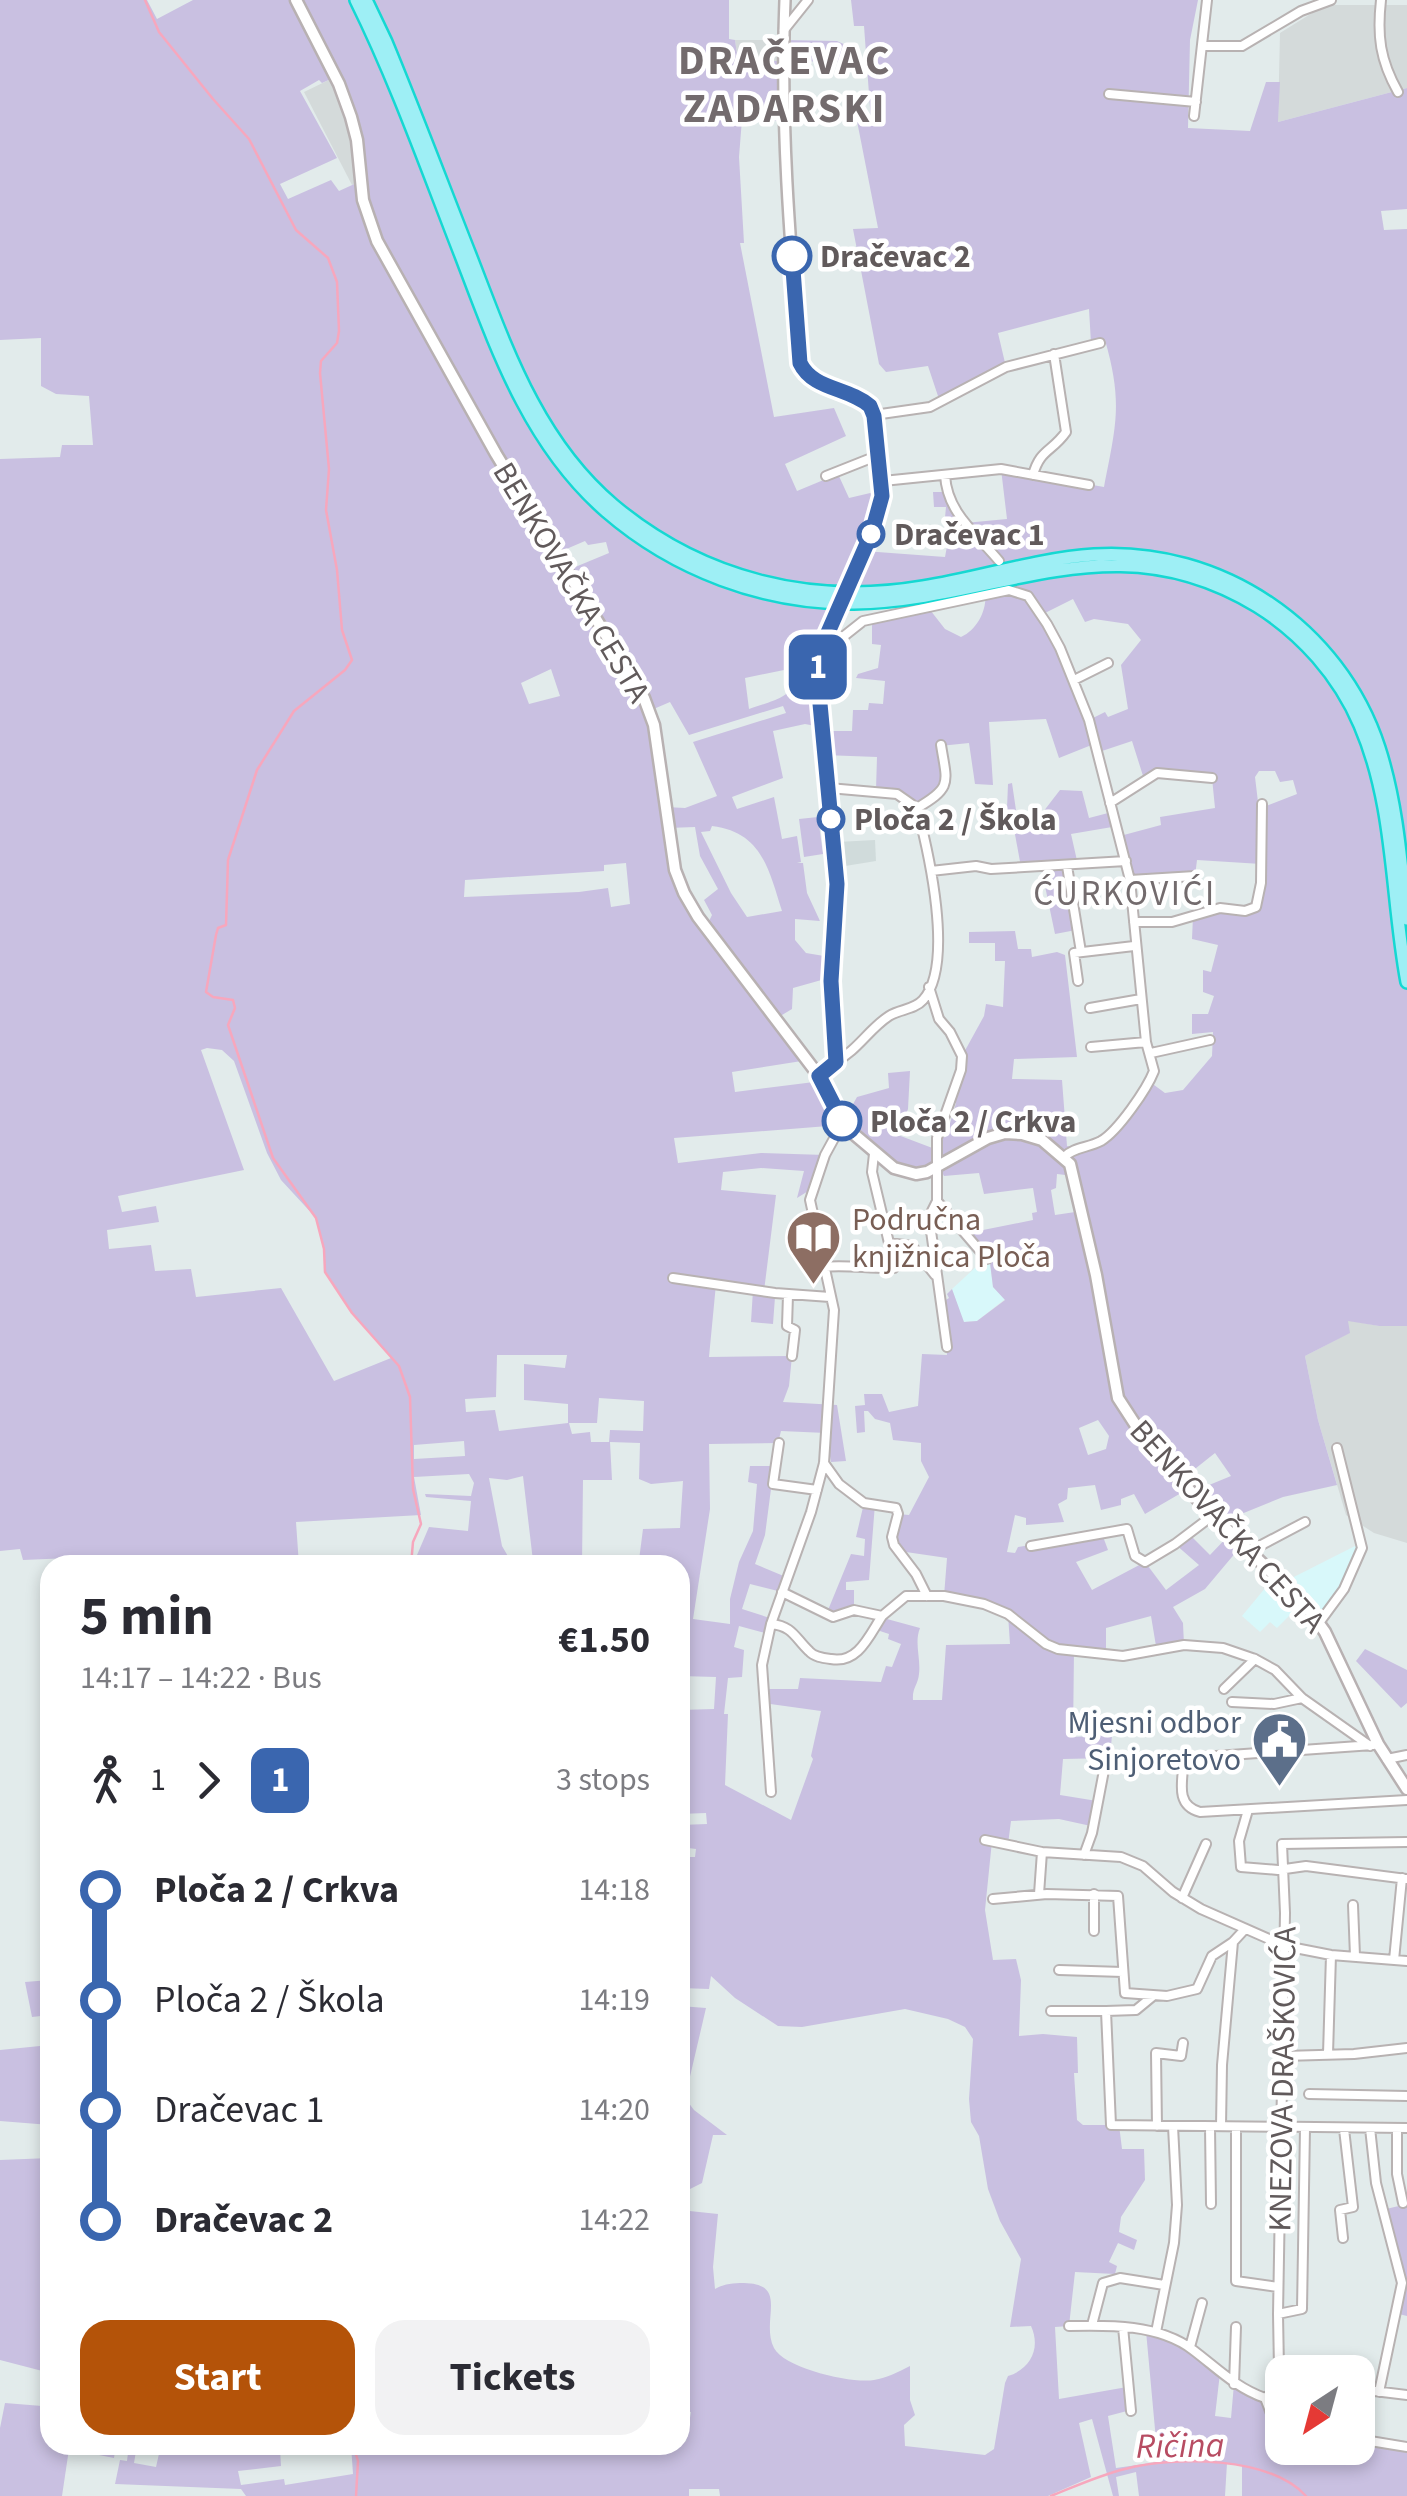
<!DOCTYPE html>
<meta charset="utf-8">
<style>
:root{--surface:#fff;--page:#f2f2f3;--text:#2b2b33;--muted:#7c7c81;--accent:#b45309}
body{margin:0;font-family:"Source Sans 3",sans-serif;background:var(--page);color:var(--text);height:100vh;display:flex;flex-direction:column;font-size:38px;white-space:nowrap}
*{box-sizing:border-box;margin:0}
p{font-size:32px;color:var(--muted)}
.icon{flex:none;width:55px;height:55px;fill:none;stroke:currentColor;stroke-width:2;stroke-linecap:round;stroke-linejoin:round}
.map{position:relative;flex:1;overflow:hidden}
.details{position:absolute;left:40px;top:1555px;width:650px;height:900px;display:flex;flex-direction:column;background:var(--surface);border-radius:30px;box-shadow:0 5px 15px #0003}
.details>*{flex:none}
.badge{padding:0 20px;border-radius:15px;font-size:35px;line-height:65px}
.needle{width:65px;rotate:216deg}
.fabs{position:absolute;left:1265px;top:2355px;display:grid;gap:20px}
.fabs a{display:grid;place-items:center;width:110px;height:110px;border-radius:20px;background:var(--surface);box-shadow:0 5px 15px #0003;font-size:50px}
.map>.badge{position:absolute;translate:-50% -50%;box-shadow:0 0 0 5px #fff}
.legs{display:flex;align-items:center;gap:15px;height:110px;padding:0 40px;font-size:32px}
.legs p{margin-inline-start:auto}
.headline{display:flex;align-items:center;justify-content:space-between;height:170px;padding:0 40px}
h1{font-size:55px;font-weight:700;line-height:75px}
.action{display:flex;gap:20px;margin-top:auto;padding:20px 40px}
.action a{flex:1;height:115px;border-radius:30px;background:var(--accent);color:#fff;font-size:40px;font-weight:700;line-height:115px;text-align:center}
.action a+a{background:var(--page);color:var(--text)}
ul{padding:0 40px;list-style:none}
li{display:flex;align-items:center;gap:35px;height:110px;font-size:38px}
li i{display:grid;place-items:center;width:15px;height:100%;margin:0 12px;background:currentColor}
li i::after{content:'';width:25px;height:25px;margin:-12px;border:8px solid;border-radius:50%;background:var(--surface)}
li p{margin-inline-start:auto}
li:first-child i{background:linear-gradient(#0000 50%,currentColor 0)}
li:last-child i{background:linear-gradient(currentColor 50%,#0000 0)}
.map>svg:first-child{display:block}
</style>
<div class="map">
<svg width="1407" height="2496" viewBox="0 0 1407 2496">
<rect width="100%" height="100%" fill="#e2ebeb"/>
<!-- commercial -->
<path fill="#d8f8fa" d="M989 1255 993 1287 1005 1299 977 1321 963 1322 952 1289Z
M1357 1545 1362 1548 1344 1589 1319 1623 1300 1605 1277 1628 1270 1622 1260 1632 1242 1616 1275 1576 1282 1583Z"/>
<!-- industrial -->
<path fill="#d4dada" d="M1325 5H1407V88L1278 122 1280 33Z
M735 40H783V61H738Z
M335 77 351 117 361 181 352 185 304 92Z
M1347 1320 1379 1326H1407V1543L1374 1533 1346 1515 1318 1420 1305 1356 1349 1333Z"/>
<!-- education -->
<path fill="#d0dbdb" d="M875 840 876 861 839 867 838 842Z"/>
<!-- green -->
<path fill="#c9c0e1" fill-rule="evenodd" d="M0 0H147L157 19 193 0H729V39L735 40 738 61H783V40L837 41 850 47V62L784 61 786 121 742 119 739 157 744 243H740L774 417 834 408 846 436 785 464 797 491 838 474 849 498 883 490 864 551 945 557 950 530 944 528 946 507H934L933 492H946L965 523 1007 519 1001 469 1104 487C1116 425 1123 403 1105 340L1091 343 1089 309 998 333 1006 367 940 402 928 366 886 372 879 364 853 229 878 228 857 121H871L864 26H854L851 0H1198L1190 40 1188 128 1250 131 1266 82H1280L1278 122 1407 88V209L1381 211 1384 230 1407 229V1326H1379L1348 1321 1350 1333 1305 1356 1318 1420 1337 1485 1283 1497 1224 1521 1197 1490 1231 1476 1215 1453 1181 1480 1188 1489 1145 1514 1134 1494 1121 1499V1505L1101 1510 1095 1485 1068 1488 1067 1499 1058 1504 1064 1522 1026 1525V1518L1015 1515 1007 1552 1015 1553 1018 1547 1102 1534 1108 1550 1076 1562 1092 1590 1145 1562 1166 1590 1199 1565 1175 1544 1189 1534 1210 1555 1230 1534 1242 1545 1205 1589 1173 1607 1183 1623 1184 1645 1157 1652 1151 1616 1106 1628V1651L1074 1650 1073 1737 1112 1735 1110 1758 1063 1759 1060 1795 1097 1801 1091 1826 1059 1819 1011 1821 1008 1844 992 1841 985 1910 993 1960 1016 1959 1021 1980 1019 2036 1043 2034 1077 2037 1078 2073H1074L1077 2120 1083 2125H1119L1122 2149H1144L1145 2180 1121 2217 1119 2232 1137 2240 1134 2250 1118 2243 1109 2262 1117 2266 1115 2274 1075 2272 1069 2326 1055 2327 1059 2399 1127 2387V2411L1108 2416 1116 2468 1158 2462 1146 2331 1170 2337 1220 2373 1215 2416 1231 2418 1234 2384 1265 2398 1272 2416 1267 2436 1282 2440V2448H1302L1301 2453 1323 2458 1325 2448H1358V2439L1407 2447V2496H1242V2466L1227 2463 1225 2496H1139L1136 2472 1116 2477 1119 2496H1113L1092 2419 1079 2423 1091 2477 1048 2496H720L719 2489H689V2496H246L241 2489 115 2484 120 2460 127 2461 129 2445H137L134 2463 156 2467 161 2445H299L280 2449 281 2466 238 2471 241 2485 284 2479 285 2485 353 2474 351 2445H680L686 2441 691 2412 680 2411V2317L687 2293 680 2292V2210L718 2214 713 2267 715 2289C724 2284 732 2283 744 2283 790 2284 760 2320 774 2348 784 2368 852 2384 874 2380 887 2378 898 2372 910 2366V2400L915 2415 904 2425 905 2446 985 2455 994 2449 1005 2383 1008 2376C1031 2369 1041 2348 1031 2326L1010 2327 1021 2259 1000 2221 988 2189 979 2136 971 2122 969 2099 973 2039 965 2027 948 2019 905 2009 802 2027 778 2026 735 1998 711 1976 709 1989 680 1988V1857H695L696 1849 680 1847V1825L707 1824 706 1813 680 1814V1710L714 1709 716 1677 680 1676V1565H594V1556L639 1560 643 1529 680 1528 683 1481 651 1484 639 1479 640 1443 610 1442 612 1480H583L582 1565H515L533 1561 523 1476 507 1480 489 1478 502 1546 513 1565H444V1556L417 1555 429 1527 468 1531 471 1501 426 1497 425 1494 471 1496 474 1483 469 1474 414 1477 421 1515 296 1522 299 1565H126L125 1562 71 1565 70 1558 23 1560 20 1549 0 1551V459L60 457 62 445H93L89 396 56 394 41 386V338L0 340ZM335 77 357 140 361 181 339 191 331 180 288 199 280 184 337 158 300 91 319 80 322 83ZM585 541 588 545 606 542 609 553 568 570 557 553ZM982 580C991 600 982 627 961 637L945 629 927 606 872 618V644L881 645 878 668 858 674 856 678 885 681 883 704 869 703 868 710H853L852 731H821L824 755 877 757 876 790 908 800 917 808 943 784 940 746 969 743 975 784 993 785 989 722 1046 719 1059 758 1094 744 1096 753 1132 741 1144 779 1168 772 1212 778 1215 808 1160 817 1161 825 1120 836 1130 880 1195 876 1197 860 1261 864 1252 910 1206 911 1193 916 1192 939 1218 945 1211 972 1203 970V992L1214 996 1208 1014H1192V1034L1213 1032 1212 1056 1183 1090 1165 1093 1150 1082C1129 1107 1104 1155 1067 1146L1062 1080 1012 1079 1014 1059 1077 1057 1065 955 1057 952 1032 957 1031 949H1018L1015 931 969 932V943H995V961H1005L1003 1007 986 1004 984 1016 962 1056 949 1100 956 1103 946 1137 937 1138 935 1149 898 1135 908 1109 910 1071 888 1073 889 1088 857 1097 843 1122 904 1172 938 1165 944 1176 979 1173 984 1194 1033 1188 1037 1212 1032 1213 1033 1220 968 1233 989 1255 993 1287 1005 1300 977 1321 964 1322 952 1289 947 1294 949 1298 941 1303 947 1355 922 1354 918 1406 889 1412 882 1394H864L865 1405 855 1406 857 1433 865 1432 864 1411H868L875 1419 890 1423 893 1440 921 1443V1461L929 1477 909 1515 898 1514 894 1545 899 1551 947 1558 944 1596 1008 1614 1010 1644 946 1645 942 1700H913C912 1688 918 1685 919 1674 921 1658 914 1643 920 1628L854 1610V1590H846V1582L869 1580 875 1504 864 1503 856 1537 865 1539 864 1556 851 1554 826 1615 854 1612 875 1618 874 1629 889 1634 888 1639 901 1644 892 1667 886 1666 881 1682 800 1678 798 1689H762L763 1703 821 1711 811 1756 813 1759 791 1820 725 1785 728 1714H724L728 1678 742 1677 744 1650 734 1647 739 1626 769 1634 773 1619 742 1609 750 1584 782 1592 786 1577 755 1564 765 1535 774 1466H750L748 1482 757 1484 753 1531 739 1562 730 1599V1624L693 1619 710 1509 709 1444 778 1443 781 1431 826 1433 831 1462 846 1461 837 1405 783 1402 789 1386 792 1356 709 1357 716 1284 753 1290 751 1322 773 1324 775 1297 764 1291 776 1195 721 1190 723 1172 761 1168 804 1171 797 1198 813 1188 825 1155 761 1153 678 1163 674 1138 828 1126 834 1115 822 1081 735 1092 732 1072 808 1060 777 1018 792 1009 793 988 825 979 830 957 806 953 795 940V919L820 921 807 893 803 863H797L801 862 797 836 782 839 774 797 737 809 732 797 783 778 773 731 805 724 821 727 820 657 843 598ZM1073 599 1085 622 1094 619 1128 624 1141 640 1121 665 1128 709 1108 717 1105 712 1089 720 1041 615ZM551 669 560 696 529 704 521 683ZM784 670 795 672C800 697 768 702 749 709L745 678ZM670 702 689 735 783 706 786 713 693 742 717 796 685 808 666 807 649 711ZM1259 771H1275L1280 782 1293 780 1297 794 1266 806 1258 802 1255 777ZM712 826C762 832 769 870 782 911L747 917 731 893 701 832 710 831ZM695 827 700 856 718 889 704 900 712 915 706 927 675 870 668 828ZM626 863 630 904 611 907 608 888 579 892 464 897 465 880 604 871V865ZM207 1048 222 1050 234 1061 267 1153 281 1180 316 1218 324 1249 325 1272 352 1313 391 1358 334 1381 281 1288 196 1297 191 1269 155 1271 151 1245 109 1249 107 1230 159 1222 156 1206 122 1212 118 1196 244 1170 201 1050ZM1057 1174 1074 1176 1082 1211 1055 1215 1051 1190 1056 1188ZM497 1355H567L565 1368 524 1364V1400L568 1404V1423L499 1431 495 1410 466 1412 465 1399 496 1397ZM599 1398 644 1401 643 1431 610 1430 609 1442H591L590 1432 572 1434 569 1423H597ZM1098 1420 1109 1436 1106 1449 1088 1455 1079 1428ZM464 1441 465 1456 414 1459V1445Z
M1012 783 1017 817 1043 812 1060 790 1082 791 1089 818 1112 812 1118 826 1071 834 1078 865 1068 866 1076 930 1055 934 1041 867H1021L1014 829 988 831 987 810 1007 808 1008 784Z
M818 817 823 854 804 857 799 819Z
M1365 1649 1407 1670V1703L1401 1708 1356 1661Z
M50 1980V2015L32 2017 25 1982Z
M680 2006 706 2008 685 2098 694 2110 727 2135H713L702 2183 682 2193Z
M50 2045V2125L0 2121V2050Z
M50 2158V2373L0 2360V2160Z
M1407 2204V2316L1395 2313 1402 2283 1382 2210Z
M5 2403 42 2406 43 2415 50 2416V2445H116L114 2458 69 2449 62 2496H0V2428Z"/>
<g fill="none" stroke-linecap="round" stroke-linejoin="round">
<!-- stream -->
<path stroke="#f7a7bd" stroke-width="2.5" d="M145 0 159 32 213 99 249 139 296 230 328 258 337 282 339 331 337 343 321 361 320 373 329 469 326 510 337 570 342 630 352 660 345 670 294 711 257 770 228 860 226 925 218 928 216 935 206 992 213 997 233 1000 235 1008 228 1025 273 1158 316 1218 324 1249 325 1272 352 1313 399 1366 410 1397 413 1489 421 1524 413 1542 411 1565
M353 2445 358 2461 356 2496
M1051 2496C1076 2486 1100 2475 1125 2469 1175 2456 1269 2456 1306 2496"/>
<defs>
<path id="minor" d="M1381 0C1377 36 1380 60 1398 92
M784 30 808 0
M1202 46H1242L1301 11 1331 0
M1109 94 1196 102
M1194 116 1207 0
M874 415 930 407 1006 367 1100 343
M945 475C947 513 976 533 999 561
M1033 475C1040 449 1052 452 1066 432L1054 354
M826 476 879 455
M883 481 1001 469 1089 485
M825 642 834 644 863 621 1009 590 1028 596 1047 624 1060 648 1089 720 1130 880 1146 1042 1154 1071C1147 1089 1118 1131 1101 1141 1088 1148 1074 1147 1064 1157
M1074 680 1108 663
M829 788 897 794 917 808C928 850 955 964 923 1000 914 1010 900 1009 889 1016 869 1029 857 1051 835 1062
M1110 803 1157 773 1212 778
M917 808C953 787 947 783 941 745
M1067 866 1081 952
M931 871 976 866 991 869 1126 861
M1130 880 1195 876
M1134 922H1172L1220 908 1245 911 1256 907 1261 883 1262 804
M1078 981 1074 953 1134 946
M929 987 939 1019 950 1032 962 1056 961 1070 937 1138V1201L987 1259
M1090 1008 1141 999
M1091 1047 1146 1042
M1151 1053 1210 1040
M874 1154 872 1172 889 1243 912 1246 935 1275
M937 1201 931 1213V1231L947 1347
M822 1267C847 1264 869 1269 894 1268L889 1243
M673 1278 775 1293 830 1297
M788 1295 787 1326 795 1330 792 1356
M779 1443 773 1484 817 1490
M824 1463 839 1484 864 1503 896 1508 898 1514 892 1537 894 1545 916 1574 927 1596
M1031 1546 1127 1529 1135 1556 1145 1562 1175 1544 1212 1516
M1248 1552 1305 1522
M782 1592 833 1617 854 1610 882 1616 906 1596H944L984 1604 1008 1614 1046 1644 1058 1649 1123 1656 1184 1645 1223 1648 1255 1659 1275 1670 1302 1698 1370 1746
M1319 1623 1344 1589 1362 1548 1337 1448
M771 1624C793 1626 795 1638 809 1651 814 1657 823 1658 831 1659 858 1664 869 1636 882 1616
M1224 1689 1255 1659
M1232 1702 1274 1704 1302 1698
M1184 1758C1183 1780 1174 1805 1200 1812L1407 1800
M1387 1759 1407 1755
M771 1792 762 1665 771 1624 811 1512 824 1463 834 1310 810 1200 825 1155 843 1122
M1248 1810 1239 1841 1241 1867 1278 1870 1306 1866 1407 1879
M985 1840 1042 1852 1121 1857 1143 1866 1173 1892 1201 1909 1285 1946 1331 1955 1407 1961
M1084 1855 1092 1833 1106 1760 1202 1757 1373 1745
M1039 1894 1042 1852
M1182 1898 1206 1844
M993 1899 1047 1894 1118 1896 1125 1993 1167 1996 1197 1989 1212 1956 1233 1942 1245 1929
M1353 1905 1355 1956
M1094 1931V1894
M1394 1960 1402 1878
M1059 1970 1123 1972
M1153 1996 1136 2010 1106 2011 1111 2125 1407 2128
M1051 2011H1106
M1328 2054 1331 1955
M1284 2056 1354 2054 1407 2048
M1309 2094 1407 2096
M1157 2126 1156 2053 1181 2056 1183 2043
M1221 2126 1222 2065 1233 1942
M1210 2127 1211 2204
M1236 2127V2281L1278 2287
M1370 2128 1376 2183 1402 2283 1379 2392
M1397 2128V2174L1403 2203
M1343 2238 1340 2210 1353 2207 1344 2129
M1278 2314 1285 1913 1282 1844 1407 1842
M1092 2325 1103 2283 1120 2278 1164 2285
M1069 2326C1109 2325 1159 2324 1193 2350 1217 2368 1236 2388 1265 2398L1276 2390 1279 2369 1287 2365 1313 2372
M1123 2327 1131 2411
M1156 2332 1174 2243 1177 2205 1173 2126
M1190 2347 1202 2303
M1279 2369 1278 2314 1302 2309 1305 2128
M1234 2384 1236 2327
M1358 2389 1407 2395
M1265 2398 1272 2416 1282 2420
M1358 2439 1407 2447"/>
<path id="tertiary" d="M785 0C780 121 790 243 800 363 813 390 848 387 870 406 875 418 876 431 878 444 886 505 875 526 850 580
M819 1076 835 1062 831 981 837 885 816 691 820 657 833 620"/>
<path id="secondary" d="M296 0 339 84 351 117 357 140 363 200 377 241 496 454 644 698 654 725 675 870 684 893 698 917 819 1076 849 1130 894 1168 916 1174 927 1172 988 1138 1005 1133 1022 1134 1042 1140 1070 1164 1096 1275 1118 1398 1144 1438 1206 1509 1307 1607 1325 1632 1378 1744 1407 1789"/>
<path id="trunk" d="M356 0C397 83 428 171 462 258 497 350 530 445 606 511 674 570 764 604 854 603 1002 600 1113 518 1257 606 1302 634 1339 676 1360 725 1395 806 1391 897 1407 982
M366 0 386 42C415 112 442 184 470 255 505 345 536 440 613 505 701 579 811 606 923 587 980 578 1035 559 1094 555 1220 547 1340 627 1379 748 1397 804 1401 862 1407 919"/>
</defs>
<!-- minor casing -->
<use href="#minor" stroke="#b8b2b2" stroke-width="12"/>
<!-- tertiary casing -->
<use href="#tertiary" stroke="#b8b2b2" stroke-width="14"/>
<!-- secondary casing -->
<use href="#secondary" stroke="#b8b1b2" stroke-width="15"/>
<!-- trunk casing -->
<use href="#trunk" stroke="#15d8d2" stroke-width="16"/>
<!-- minor -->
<use href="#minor" stroke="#fff" stroke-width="8"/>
<!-- tertiary -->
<use href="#tertiary" stroke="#fff" stroke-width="9"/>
<!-- secondary -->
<use href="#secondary" stroke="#fff" stroke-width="10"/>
<!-- trunk -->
<use href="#trunk" stroke="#9eeff5" stroke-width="11"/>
<defs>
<path id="tertiary-bridge" d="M833 620 850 580"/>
</defs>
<!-- tertiary-bridge casing -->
<use href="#tertiary-bridge" stroke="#b8b2b2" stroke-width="14" stroke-linecap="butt"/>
<!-- tertiary-bridge -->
<use href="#tertiary-bridge" stroke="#fff" stroke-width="9"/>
</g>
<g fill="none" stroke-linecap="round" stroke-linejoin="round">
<defs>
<path id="line-1" d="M792 256 800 363C813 390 848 387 870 406L874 416 882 496 872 532 826 637 817 672 837 884 831 981 836 1062 819 1076 842 1121"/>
</defs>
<!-- line-1 casing -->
<use href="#line-1" stroke="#fff" stroke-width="22"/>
<!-- line-1 -->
<use href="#line-1" stroke="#3a66af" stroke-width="15"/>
</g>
<!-- icons -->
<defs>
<symbol id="library-pin" viewBox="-11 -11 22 30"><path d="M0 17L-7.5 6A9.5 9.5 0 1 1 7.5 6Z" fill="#8d6e63" stroke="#fff"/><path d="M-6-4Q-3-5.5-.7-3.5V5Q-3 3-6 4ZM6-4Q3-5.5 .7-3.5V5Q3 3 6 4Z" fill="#fff"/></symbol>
<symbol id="civic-pin" viewBox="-11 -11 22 30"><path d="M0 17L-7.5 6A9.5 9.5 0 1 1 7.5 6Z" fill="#5c6f8a" stroke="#fff"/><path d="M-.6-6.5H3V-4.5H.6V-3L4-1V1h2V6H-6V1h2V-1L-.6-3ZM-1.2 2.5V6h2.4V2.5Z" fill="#fff"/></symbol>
</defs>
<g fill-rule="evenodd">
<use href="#library-pin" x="782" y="1206" width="63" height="86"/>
<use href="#civic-pin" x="1248" y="1708" width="63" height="86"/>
</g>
<!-- markers -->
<g fill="#fff" stroke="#3a66af" stroke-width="5">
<circle cx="792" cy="256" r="18"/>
<circle cx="871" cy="534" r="12"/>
<circle cx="831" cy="819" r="12"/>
<circle cx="842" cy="1121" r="18"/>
</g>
<g text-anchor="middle" stroke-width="9" stroke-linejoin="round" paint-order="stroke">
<!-- stop labels -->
<g font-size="32" font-weight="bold" fill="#615a5b" stroke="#fff" text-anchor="start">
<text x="820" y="267">Dračevac 2</text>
<text x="894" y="545">Dračevac 1</text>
<text x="854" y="830">Ploča 2 / Škola</text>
<text x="870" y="1132">Ploča 2 / Crkva</text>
</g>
<!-- street labels -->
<g font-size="32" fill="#615a5b" stroke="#fff">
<text transform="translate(572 582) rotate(59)" y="11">BENKOVAČKA CESTA</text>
<text transform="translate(1228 1526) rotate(48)" y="11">BENKOVAČKA CESTA</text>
<text transform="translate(1282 2079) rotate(-89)" y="11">KNEZOVA DRAŠKOVIĆA</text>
</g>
<!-- education labels -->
<g font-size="32" fill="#785e54" stroke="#fff" text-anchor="start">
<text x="852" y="1230">Područna<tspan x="852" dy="37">knjižnica Ploča</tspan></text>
</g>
<!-- service labels -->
<g font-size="32" fill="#4e5e75" stroke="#fff" text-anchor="end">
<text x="1241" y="1733">Mjesni odbor<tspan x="1241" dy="37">Sinjoretovo</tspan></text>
</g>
<!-- neighbourhood labels -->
<g font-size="35" letter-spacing="2.5" fill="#736b6d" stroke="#fff">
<text x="1125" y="905">ĆURKOVIĆI</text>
</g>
<!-- water labels -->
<g font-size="35" font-style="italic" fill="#b74c62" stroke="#fff">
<text transform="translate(1180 2445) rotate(-1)" y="12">Ričina</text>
</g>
<!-- district labels -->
<g font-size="42" font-weight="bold" letter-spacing="2.5" fill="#736b6d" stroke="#fff">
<text x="785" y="74">DRAČEVAC<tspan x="785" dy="48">ZADARSKI</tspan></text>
</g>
</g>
</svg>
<div class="fabs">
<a><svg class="needle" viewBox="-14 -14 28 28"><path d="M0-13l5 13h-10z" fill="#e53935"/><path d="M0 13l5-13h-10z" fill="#7c7c81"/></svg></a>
</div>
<b class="badge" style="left:818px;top:667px;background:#3a66af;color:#fff">1</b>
<section class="details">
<div class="headline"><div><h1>5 min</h1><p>14:17 – 14:22 · Bus</p></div><b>€1.50</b></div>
<div class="legs"><svg class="icon" aria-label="walk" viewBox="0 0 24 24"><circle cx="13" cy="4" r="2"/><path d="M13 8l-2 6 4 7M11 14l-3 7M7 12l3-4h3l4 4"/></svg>1<svg class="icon" aria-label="forward" viewBox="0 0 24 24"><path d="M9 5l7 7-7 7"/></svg><b class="badge" style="background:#3a66af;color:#fff">1</b><p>3 stops</p></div>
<ul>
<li><i style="color:#3a66af"></i><b>Ploča 2 / Crkva</b><p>14:18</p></li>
<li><i style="color:#3a66af"></i><span>Ploča 2 / Škola</span><p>14:19</p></li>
<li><i style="color:#3a66af"></i><span>Dračevac 1</span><p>14:20</p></li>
<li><i style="color:#3a66af"></i><b>Dračevac 2</b><p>14:22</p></li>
</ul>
<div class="action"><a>Start</a><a>Tickets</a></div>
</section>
</div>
